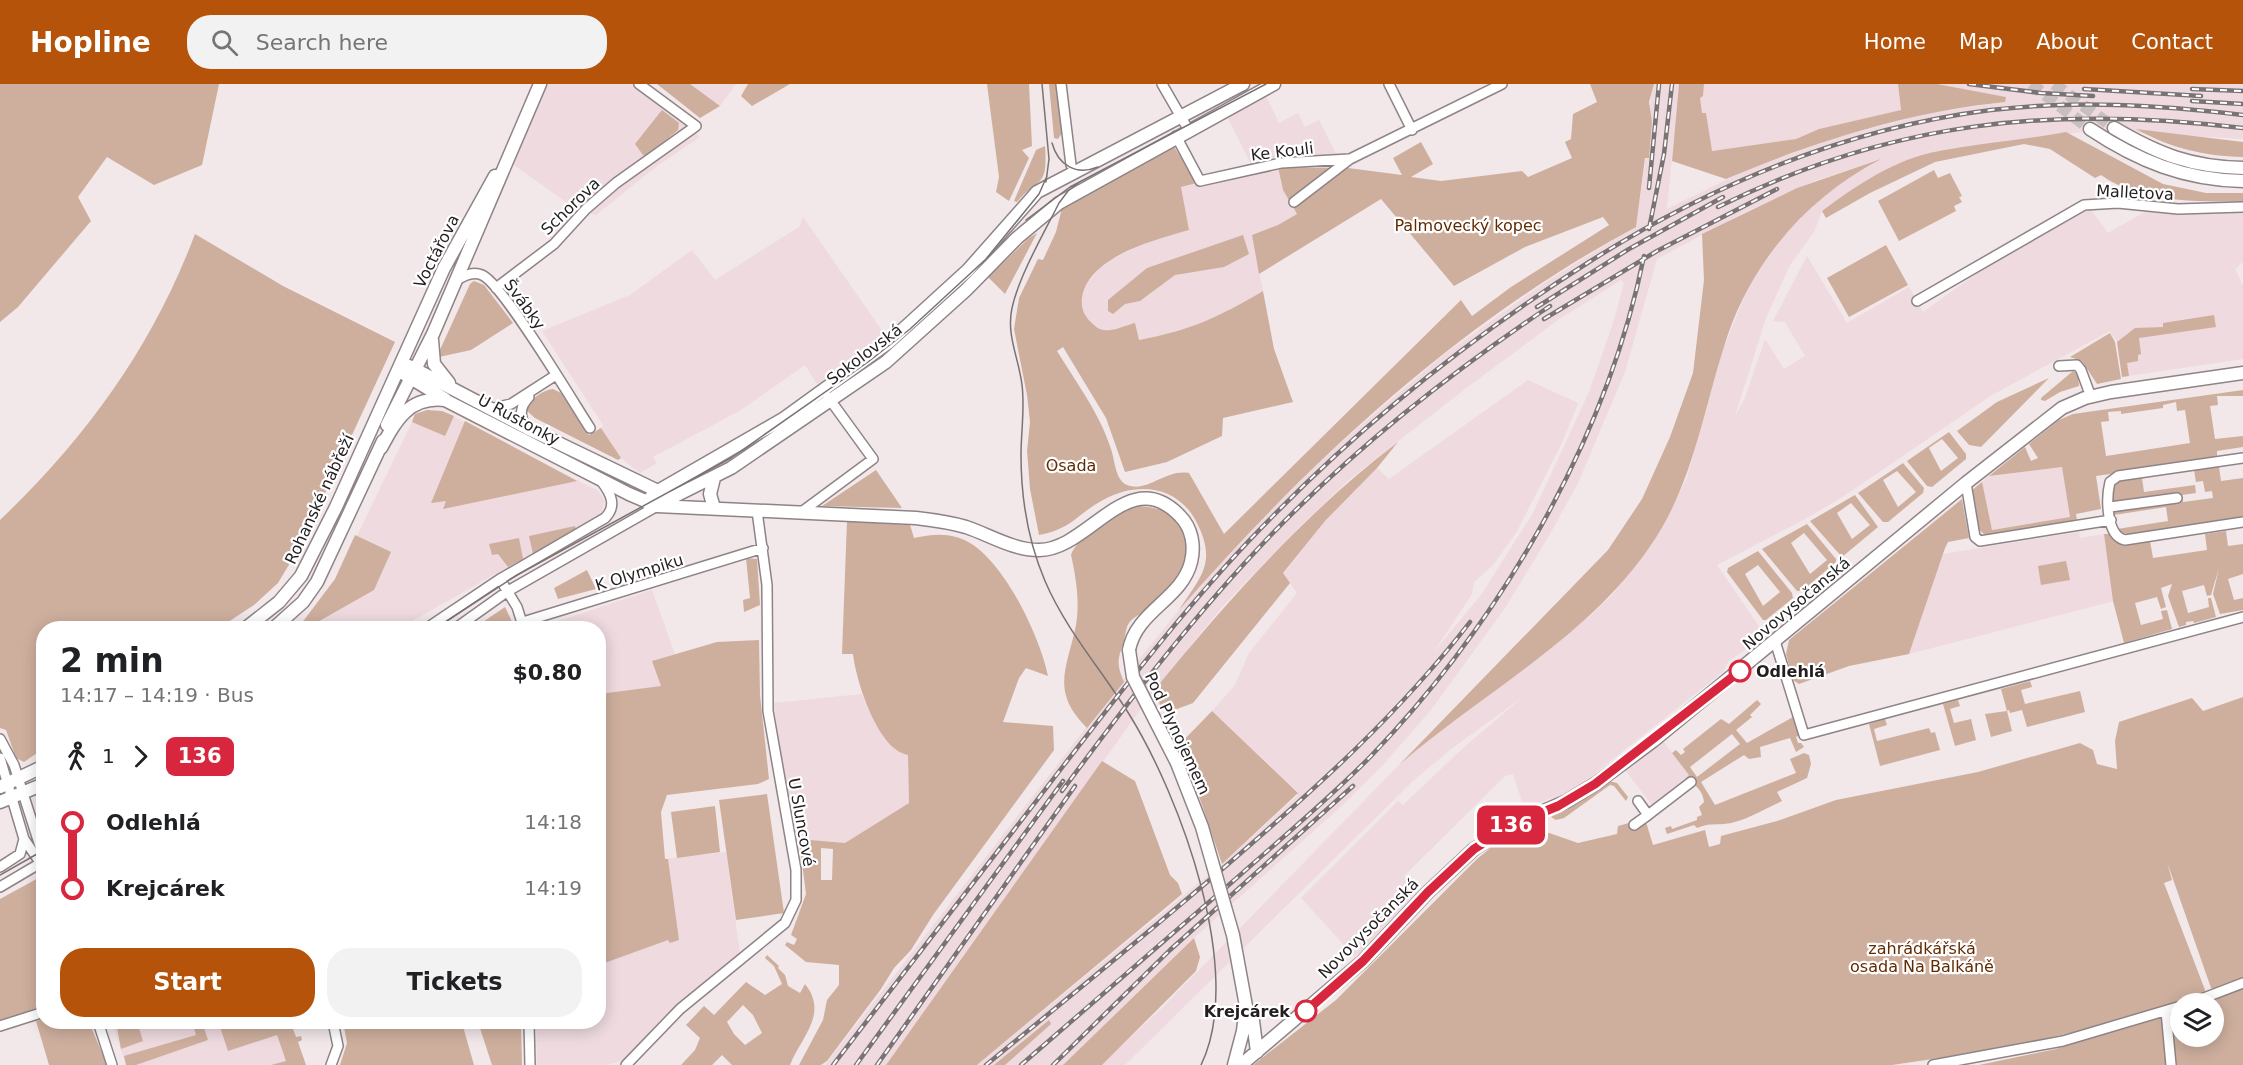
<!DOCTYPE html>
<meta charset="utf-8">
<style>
:root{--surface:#fff;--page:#f2f2f2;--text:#202124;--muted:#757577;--accent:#b45309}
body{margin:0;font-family:"DejaVu Sans",sans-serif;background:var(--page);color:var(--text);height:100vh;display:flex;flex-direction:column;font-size:22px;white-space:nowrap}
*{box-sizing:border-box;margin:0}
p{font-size:20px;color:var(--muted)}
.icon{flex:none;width:33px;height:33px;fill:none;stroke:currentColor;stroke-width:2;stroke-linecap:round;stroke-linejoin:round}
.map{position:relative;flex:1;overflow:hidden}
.panel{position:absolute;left:36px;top:537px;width:570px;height:408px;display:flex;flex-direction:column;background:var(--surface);border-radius:24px;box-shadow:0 3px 15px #0003}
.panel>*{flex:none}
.badge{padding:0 12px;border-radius:9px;font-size:21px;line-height:39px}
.buttons{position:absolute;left:2170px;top:909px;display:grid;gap:12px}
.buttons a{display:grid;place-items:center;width:54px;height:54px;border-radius:50%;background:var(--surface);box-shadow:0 3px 15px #0003;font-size:30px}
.map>.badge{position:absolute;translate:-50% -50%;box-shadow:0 0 0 3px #fff}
.legs{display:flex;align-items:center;gap:9px;height:66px;padding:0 24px;font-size:20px}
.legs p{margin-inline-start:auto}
.headline{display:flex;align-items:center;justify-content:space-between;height:102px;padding:0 24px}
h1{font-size:33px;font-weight:700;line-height:45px}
.button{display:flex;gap:12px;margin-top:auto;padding:12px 24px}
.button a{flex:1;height:69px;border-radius:24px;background:var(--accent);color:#fff;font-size:24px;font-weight:700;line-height:69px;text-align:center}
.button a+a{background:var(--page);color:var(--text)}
ul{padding:0 24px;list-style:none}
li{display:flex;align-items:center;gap:21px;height:66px;font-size:22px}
li i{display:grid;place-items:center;width:9px;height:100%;margin:0 8px;background:currentColor}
li i::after{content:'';width:15px;height:15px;margin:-8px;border:4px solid;border-radius:50%;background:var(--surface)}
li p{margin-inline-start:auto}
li:first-child i{background:linear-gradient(#0000 50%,currentColor 0)}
li:last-child i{background:linear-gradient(currentColor 50%,#0000 0)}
header{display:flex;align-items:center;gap:36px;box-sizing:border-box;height:84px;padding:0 30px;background:var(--accent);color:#fff}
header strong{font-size:28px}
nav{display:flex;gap:33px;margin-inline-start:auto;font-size:21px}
.search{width:420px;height:54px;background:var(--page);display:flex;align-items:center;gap:15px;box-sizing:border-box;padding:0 21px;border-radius:24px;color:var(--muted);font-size:22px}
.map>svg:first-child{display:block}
</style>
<header>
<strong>Hopline</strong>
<div class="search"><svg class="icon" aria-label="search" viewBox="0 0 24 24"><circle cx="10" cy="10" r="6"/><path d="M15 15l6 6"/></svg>Search here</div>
<nav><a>Home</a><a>Map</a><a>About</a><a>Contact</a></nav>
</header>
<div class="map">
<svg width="2243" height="981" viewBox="0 0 2243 981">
<rect width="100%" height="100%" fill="#f2e7e9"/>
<!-- built -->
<path fill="#eedadf" d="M548 0H633L700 53 657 82 596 131 576 125 511 79Z
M690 0H736L720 22Z
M1652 0H1679L1667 125 1744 87 1841 52 1935 28 2005 18V13L1937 0H2243V55L2097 46 1938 67 1822 127 1814 148 1790 181 1766 234 1735 332 1745 314 1765 255 1784 285 1805 272 1785 238 1773 237 1807 172 1847 239 1909 203 1923 228 1979 188 2085 127 2091 126 2108 149 2145 128 2243 127V178L2235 185 2243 202V275L2122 293 2117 258 2110 247 1992 311 1844 412 1805 435 1717 481 1765 551 1728 578 1723 588 1589 694 1566 709 1524 724 1513 690 1505 692 1404 792 1420 809 1361 868 1354 872 1301 814 1398 717 1403 721 1463 664 1524 612 1450 666 1413 697 1125 981H1101L1161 925 1399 681 1433 651 1590 532 1612 511 1652 460 1687 394 1723 265 1751 197 1780 156 1812 122 1839 99 1877 76 1814 97 1747 127 1657 175 1625 288 1578 399 1550 450 1505 524 1431 626 1382 682 1345 719 1194 854 1063 981H977L1222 780 1297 712V707L1212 627 1235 601 1249 569 1297 509 1283 490 1325 437 1377 384 1389 395 1528 296 1578 319 1563 357 1516 449 1493 481 1474 498 1472 510 1433 569 1481 511 1533 429 1589 308 1614 236 1624 199 1621 196 1558 236 1465 305 1351 394 1292 450 1223 522 1155 605 886 981H825L1136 579 1179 526 1248 448 1327 370 1442 272 1547 197 1636 142 1646 73Z
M1704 0H1898L1901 26 1819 45 1796 55 1711 67 1706 29H1702L1700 14 1703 12Z
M1266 12 1279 39 1298 29 1305 43 1319 36 1337 72H1284L1250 78 1227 32Z
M1278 83 1283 106 1297 130 1278 141 1252 151 1263 207 1224 230 1183 247 1138 256 1099 245 1086 234 1081 222V214L1087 200 1098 186 1111 176 1145 159 1189 146 1181 103Z
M803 133 885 251 817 300 805 281 741 326 653 373 657 379 640 389 621 374 601 344 603 341 542 247 630 211 692 166 715 196 799 143Z
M447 329 598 407 605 416 601 430 400 544H296L317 523 336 495 416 330Z
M2062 383 2070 433 1991 446 1982 398 1989 392Z
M2079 448 2080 454 2104 450 2114 517 1909 570 1943 470Z
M652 506 675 570 653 577 661 602 599 610 598 544H537Z
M862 610 868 625 902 670H908L909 719 845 759 799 755 779 663 774 619Z
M1663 657 1689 691 1652 721 1625 686Z
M726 768 740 870 671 927 626 975 607 981H537L536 938H598L599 849 665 775Z
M112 938H280L293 981H126Z"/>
<!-- green -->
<path fill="#ceaf9e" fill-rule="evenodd" d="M0 0H219L202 81 154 101 107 73 78 113 91 137 18 223 0 238Z
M657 0H690L720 22 700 34Z
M748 0H790L752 22 741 12Z
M987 0H1029L1032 62 1022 66 1029 74 1009 117 996 108 999 93Z
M1049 0H1056L1062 49 1058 55 1054 54Z
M1590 0H1654L1649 18 1652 38 1649 74H1645L1636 143C1460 237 1309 377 1179 526 1201 492 1217 479 1197 439 1178 401 1137 397 1103 416 1077 430 1072 445 1039 451L1030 405 1027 367 1030 338 1027 311 1014 245 1019 214 1038 175 1043 176 1056 148 1063 120 1171 58 1197 99 1181 103 1189 146C1159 155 1125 163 1100 184 1083 198 1073 223 1092 239 1095 242 1099 246 1104 246 1113 248 1126 241 1135 239L1139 256C1191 246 1217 234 1263 207L1274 265 1293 318 1223 334 1222 352 1167 378 1125 388 1106 334 1063 263 1057 267C1076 298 1100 330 1111 365 1115 376 1115 396 1127 401 1148 409 1165 385 1189 389L1224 450 1461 216 1472 232 1511 203 1609 141 1603 133 1525 163 1454 202 1381 115 1259 190 1252 151 1278 141 1297 130 1283 106 1278 83 1348 84 1402 91 1393 74 1421 58 1433 80 1411 93 1441 97 1522 87 1528 93 1572 74 1565 58 1571 55 1573 30 1597 18Z
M1679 0H1704L1703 12 1700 14 1702 29H1706L1712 67 1796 55 1819 45 1901 26 1898 0H1937L2006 13 2005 18C1908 28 1816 57 1726 95L1672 77Z
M662 26 679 39 678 46 648 71H643L635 60Z
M2136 45 2243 58V73C2204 72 2170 64 2136 45Z
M2066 48 2163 100 2206 109H2243V118C2196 117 2141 119 2101 91L2095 94 2050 65 2024 60 1935 78 1870 109 1826 134 1822 127C1857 101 1895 75 1939 67 1981 59 2024 56 2066 48Z
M1045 62C1048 106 1038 92 1017 118L1014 117 1036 66Z
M1881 75C1804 115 1747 183 1723 266 1702 333 1692 401 1651 461 1588 554 1483 608 1399 681L1608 466 1642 415 1670 353 1693 289 1704 196 1702 150 1797 104Z
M1934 86 1938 94 1950 89 1962 112 1959 113 1962 118 1954 122 1956 127 1899 157 1878 117Z
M1037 149 1005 210 988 193 1029 154Z
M195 150 283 202 395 258 302 459 278 499 254 521 219 544H44L43 665 24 678 16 674 6 646 0 644V436C86 354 153 262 195 150Z
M1243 151 1249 170 1224 183 1175 191 1140 217 1125 220 1113 230 1108 227V216L1147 184Z
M1886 161 1908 201 1849 233 1827 194Z
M474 197 484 201 513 239 471 266 439 273V268L470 200Z
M2214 231 2216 243 2139 254 2141 270 2138 271V277L2127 279 2129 292 2122 293 2117 258 2135 244 2163 243V239Z
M2110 249 2115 258 2121 295 2097 300 2082 277 2070 273Z
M2073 287 2078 291 2079 302 2060 308 2045 317 2041 316V314Z
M2049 294 1981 363 1969 361 1957 347 1997 318Z
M553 305 561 309 589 351 601 344 621 374 618 376 535 334 525 325C531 315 542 306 553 305Z
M2243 306V312H2217L2218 321 2210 322 2215 355 2243 352V363L2217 367V375L2096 392 2101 425 2076 430 2077 436 1985 451 1977 444 1971 407 1982 398 1992 446 2070 433 2062 383 1989 392 2025 363 2031 377 2038 374 2029 360 2059 336 2073 330ZM2176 318 2177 327 2185 326 2190 359 2106 372 2101 338 2109 337 2108 328 2121 327V330L2163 324V321Z
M427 326 442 327 454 332 445 352 412 338 415 330Z
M465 337 577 397 443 425 446 417 431 419Z
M1949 348 1966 370V375L1932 403 1927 402 1907 377ZM1942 355 1958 374 1941 387 1929 364Z
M1398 358 1377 384 1325 437 1283 489 1290 499 1193 619 1177 625 1160 621 1155 605C1229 515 1305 429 1398 358Z
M2243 377 2219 383 2221 397 2243 394V434L2132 451 2116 447 2110 411 2112 401 2121 395ZM2194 386 2196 398 2203 397 2205 408 2212 407 2213 414 2183 418 2182 411 2196 409 2195 401 2144 408 2142 394ZM2166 423 2168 437 2117 445 2114 431Z
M1903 379 1924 404 1923 409 1888 438H1883L1858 409ZM1897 387 1916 408 1898 423 1883 396Z
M876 386 902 424 822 422Z
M1855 411 1878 443 1842 473 1810 437ZM1851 419 1870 441 1852 455 1837 429Z
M1962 415 1969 454 1948 458 1945 464 1909 570 1849 582 1799 600 1793 596 1786 570 1789 556Z
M1139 422C1157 423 1172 427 1181 444 1199 475 1169 511 1143 528 1137 532 1130 535 1127 543 1125 548 1125 555 1123 561 1117 575 1117 582 1124 598L1087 644C1050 607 1067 585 1076 541 1080 518 1076 493 1071 471 1077 452 1121 427 1139 422Z
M847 437 910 441 914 454C928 451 942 449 956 453 999 463 1040 552 1048 592L1026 584 1019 594 1003 638 1053 642 1054 666 933 831 911 866 894 884 881 905 827 977 821 981H799L823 936 827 916 839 901V881L806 878 785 861 787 858 794 861 797 855 791 851 806 810 799 755 845 759 909 719 908 671C878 666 856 597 853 570H842ZM821 764 833 765 832 796H821Z
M1807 440 1836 475V478L1802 507H1797L1762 465ZM1804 449 1827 476 1810 490 1791 459Z
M575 442 576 446 533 470 529 452Z
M2226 447 2228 462 2243 460V490L2228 495 2234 516 2243 514V526L2220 530 2213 510 2219 484 2211 511 2207 512 2204 501 2182 507 2188 529 2209 523 2208 514H2211L2216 533 2194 539 2193 537 2186 538V541L2179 543 2168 512 2172 500 2161 504 2166 523 2161 525 2157 513 2135 519 2141 541 2163 535 2161 527 2167 526 2172 545 2124 559 2113 517 2104 450H2109L2127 459 2150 457 2153 474 2207 466 2205 450Z
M355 451 391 468 374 506 307 544H298L335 495Z
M519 454 523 475 508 483 498 470 492 471 489 460Z
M1758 467 1792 509 1793 514 1766 536H1763L1727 488 1728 484ZM1758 481 1780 508 1763 522 1745 490Z
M746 474 757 475 760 521 744 528 743 516 750 514Z
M2066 477 2070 496 2041 501 2038 482Z
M587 486 596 505 558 515 554 504Z
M505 523 515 544H474Z
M759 556 760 611 769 695 758 700 667 711 661 728 665 775H668L679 856 670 859 668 856 599 881V610L661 602 652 577 717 558Z
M2030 597 2032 603 2021 606 2025 620 2080 607 2085 628 2027 643 2022 626 2010 629 2009 626 2007 627 2012 647 1991 653 1985 630 2007 627 2001 605Z
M2243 613V895L2216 907 2211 904 2167 778 2172 796 2164 799 2205 906 2204 910 2080 947 1987 967 1892 981H1253L1336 916 1477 775 1505 752 1529 742 1578 759 1617 750 1618 742 1629 739 1633 745 1646 738 1653 761 1705 746 1709 763 1720 760 1721 752 1777 737 1836 716 1978 688 2080 659 2093 666 2097 680 2117 685 2115 657 2119 638 2192 614 2203 627Z
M1757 616 1761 620 1750 631 1752 633 1736 646 1747 659 1793 633 1800 651 1796 653 1798 659H1801L1804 663 1796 668 1790 654 1760 663 1761 673 1749 675 1744 671 1701 698 1715 721 1796 689 1790 675 1804 669 1809 671 1811 680 1807 694 1777 708 1782 717C1764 725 1744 738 1724 740 1712 741 1709 739 1697 744L1694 741 1667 750 1665 744 1671 742 1672 745 1697 736V733L1702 731 1699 723 1704 718C1703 707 1695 699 1685 695L1689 691 1672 669 1676 666 1681 671 1685 668 1683 665 1721 635 1729 640ZM1732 650 1740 660 1697 693 1690 683Z
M1958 616 1960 622 1950 625 1954 639 1971 635 1976 656 1955 662 1943 620Z
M1212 627 1298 709 1222 780 1201 718 1178 662Z
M1885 635 1887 641 1874 645 1877 657 1929 644 1931 649 1935 648 1940 666 1880 682 1869 640Z
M1102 677 1135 697 1170 791 1178 799 1182 810 977 981H886Z
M1609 697 1617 699 1628 713 1626 717 1614 702 1610 701 1564 734 1556 736 1551 733Z
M767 710 784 829 736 836 719 716Z
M715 722 720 768 677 774 671 728Z
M42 792 43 803 39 805 44 817 43 924 0 937V815Z
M1194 854 1200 873 1196 887 1102 981H1063Z
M767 871 779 882 778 884 785 891 788 902 800 909 805 900C829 930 801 953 790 981H732L722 971 712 981H681L695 966 700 954 686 941 704 922 714 931 746 898 765 911 782 900 774 882 765 874ZM743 921 753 931 762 949 745 961 734 950 727 938Z
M2243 904V981H2175L2171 937 2181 930V952H2214V920L2208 919Z
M2163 931 2167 981H1979L2056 965Z
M43 935 44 938H89L107 981H49L36 937Z
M1049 936 1051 940 1005 981H994Z
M113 938H137L143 957 121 965 117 943Z
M192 938H202L208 956 136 981H126L124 972 196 951Z
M236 938H296L298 943 293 945 296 953 301 952 302 956 298 958 306 981H271L286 977 277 951 228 967 220 943Z
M343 938H466L462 939 474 981H340L347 959Z
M478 938H521L522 981H492Z"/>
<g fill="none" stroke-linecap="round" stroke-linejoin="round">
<!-- major-tunnel -->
<path stroke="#c8bfc1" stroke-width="12" stroke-dasharray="12 6" stroke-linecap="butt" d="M2031 0 2090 45
M2054 0 2114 44"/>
<defs>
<path id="minor" d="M1061 0 1071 81
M1162 0 1188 45
M1389 0 1412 46
M1176 52 1200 97 1281 79 1349 75
M1294 118 1350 75 1502 0
M456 197C464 191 473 187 482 191 503 200 573 318 590 344
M496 204 554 160 586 125 616 99 696 42 639 0
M1917 217 2084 121 2118 119 2178 125 2243 123
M2059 282 2077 281 2081 286 2091 313
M490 325 511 320 556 291
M526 343C519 333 520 322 529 313
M2243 374 2118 392 2110 398C2106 414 2106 452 2125 456L2243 438
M1966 399 1975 453 1980 457 2111 436
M2110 423 2177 414
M800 429 873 375 828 313
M500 495 517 523 523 542
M523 538 763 464
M427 544 500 495 605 434C617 422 611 410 602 398
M456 544 508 507 657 422
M1775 557 1804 651 2243 533
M0 655 14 681 44 775
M0 674 24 755 44 784
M1638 717 1648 731 1691 698
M1634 741 1648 731
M0 783 20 770 24 755
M0 803 44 777
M2188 920 2243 899
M2166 927 2171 981
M98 938 112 981
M529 938 530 981
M0 942 44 928
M331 981 338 962 333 938
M626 981 680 925 785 839 796 816V786L768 627 767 501 757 427
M1933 981 2063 957 2181 922"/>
<path id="major" d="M2114 44C2158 70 2191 83 2243 84
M2090 45C2138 77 2185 96 2243 97
M432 256 434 280 449 299
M409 282 527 344 664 410
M404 290 445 315
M387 341 433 250 540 0
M381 364C396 336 409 312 445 316L629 410 657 422 916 434C933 436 949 438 966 443 990 451 1013 466 1039 466 1089 466 1129 378 1180 432 1192 444 1195 462 1191 478 1182 515 1136 527 1129 566
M646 418 658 407 783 335 888 259 968 186 1037 108 1243 0
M657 421 731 384 886 278 966 206 1017 154 1059 119 1274 0
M714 424 710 410 714 394
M246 544 279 518 301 492 336 423 444 184 495 92
M274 544 303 518 317 498 383 357
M0 703 44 682
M0 718 44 700
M1246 923 1253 937 1257 968
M1234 981 1243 947 1246 922
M1241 981 1363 877 1428 808 1474 765 1514 740 1567 717 1595 700 1653 657 1966 399 2062 324 2085 314 2111 308 2243 289"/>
</defs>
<!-- minor casing -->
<use href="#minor" stroke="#8e8486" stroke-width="12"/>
<!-- major casing -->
<use href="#major" stroke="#8e8486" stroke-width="15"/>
<!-- minor -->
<use href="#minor" stroke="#fff" stroke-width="9"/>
<!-- major -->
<use href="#major" stroke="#fff" stroke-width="12"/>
<!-- tram -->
<path stroke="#7a7374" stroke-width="1.5" d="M1042 0 1049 75 1046 98
M1052 59C1058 81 1076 92 1098 83
M1081 97 1068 107 1059 119C1044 149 1019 192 1012 224 1006 251 1019 275 1022 301 1025 324 1021 348 1021 371 1021 414 1028 457 1045 497 1066 546 1101 585 1129 630 1180 712 1246 889 1201 981
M1026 136 1070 103 1266 0
M436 544 517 491 731 374 868 278 910 245 986 175 1039 110 1047 92
M0 791 44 766"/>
<defs>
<path id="rail" d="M1969 0 2041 9 2093 12
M2084 5 2201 12
M2192 5 2243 7
M2192 17 2243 20
M1649 104 1659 0
M1718 123C1892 37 2052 21 2243 44
M1649 145 1664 70 1672 0
M1537 223 1629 165 1723 113
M1544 235 1657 167 1777 105
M1062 707C1128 618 1194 531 1271 451 1355 364 1450 289 1550 222
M833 981C910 881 987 781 1064 681 1131 595 1196 509 1273 432 1368 335 1474 251 1589 178 1711 101 1847 44 1991 26 2076 16 2159 21 2243 31
M856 981 1063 697
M877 981 1075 702
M986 981C1067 915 1148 849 1227 781 1315 705 1399 630 1470 538
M1021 981C1091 920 1161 859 1231 799 1278 757 1327 717 1371 672 1500 538 1607 355 1644 172
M1053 981 1170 866 1353 702"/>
</defs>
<!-- rail casing -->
<use href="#rail" stroke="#7a7374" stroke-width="4.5"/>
<!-- rail -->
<use href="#rail" stroke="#fff" stroke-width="2" stroke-dasharray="7" stroke-linecap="butt"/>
<defs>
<path id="major-bridge" d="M1129 566 1133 593 1177 679 1202 743 1233 851 1246 922"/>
</defs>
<!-- major-bridge casing -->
<use href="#major-bridge" stroke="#8e8486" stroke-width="15" stroke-linecap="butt"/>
<!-- major-bridge -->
<use href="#major-bridge" stroke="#fff" stroke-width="12"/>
</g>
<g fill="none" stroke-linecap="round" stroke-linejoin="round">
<defs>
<path id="line-1" d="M1306 927 1363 877 1428 808 1474 765 1514 740 1558 722 1595 700 1740 587"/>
</defs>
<!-- line-1 casing -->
<use href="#line-1" stroke="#fff" stroke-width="14"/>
<!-- line-1 -->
<use href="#line-1" stroke="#d7263d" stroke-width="9"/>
</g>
<!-- markers -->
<g fill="#fff" stroke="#d7263d" stroke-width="3">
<circle cx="1740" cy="587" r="10"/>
<circle cx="1306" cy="927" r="10"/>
</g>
<g text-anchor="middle" stroke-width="4.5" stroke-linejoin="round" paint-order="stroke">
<!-- street labels -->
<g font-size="16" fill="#221e1f" stroke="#fff">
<text transform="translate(1282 67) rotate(-7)" y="6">Ke Kouli</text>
<text transform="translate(2135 108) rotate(3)" y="6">Malletova</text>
<text transform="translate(570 122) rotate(-44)" y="6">Schorova</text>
<text transform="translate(436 167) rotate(-63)" y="6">Voctářova</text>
<text transform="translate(525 220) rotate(54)" y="6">Švábky</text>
<text transform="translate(864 270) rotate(-37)" y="6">Sokolovská</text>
<text transform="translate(519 335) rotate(28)" y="6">U Rustonky</text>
<text transform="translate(319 415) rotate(-65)" y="6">Rohanské nábřeží</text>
<text transform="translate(639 488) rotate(-17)" y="6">K Olympiku</text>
<text transform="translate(1796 519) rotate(-40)" y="6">Novovysočanská</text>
<text transform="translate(1178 649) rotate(65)" y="6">Pod Plynojemem</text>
<text transform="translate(802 738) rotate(80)" y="6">U Sluncové</text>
<text transform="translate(1368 844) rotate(-45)" y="6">Novovysočanská</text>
</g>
<!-- park labels -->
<g font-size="16" fill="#612a00" stroke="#fff">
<text x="1468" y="147">Palmovecký kopec</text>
<text x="1071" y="387">Osada</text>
<text x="1922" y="870">zahrádkářská<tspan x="1922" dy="18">osada Na Balkáně</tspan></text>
</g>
<!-- stop labels -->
<g font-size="16" font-weight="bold" fill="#221e1f" stroke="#fff" text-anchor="start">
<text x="1756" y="593">Odlehlá</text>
<text x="1290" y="933" text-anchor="end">Krejcárek</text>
</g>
</g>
</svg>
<div class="buttons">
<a><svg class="icon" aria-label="layers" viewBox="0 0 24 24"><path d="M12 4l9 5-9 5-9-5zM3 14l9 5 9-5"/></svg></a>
</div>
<b class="badge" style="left:1511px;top:741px;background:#d7263d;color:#fff">136</b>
<section class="panel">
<div class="headline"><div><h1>2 min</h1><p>14:17 – 14:19 · Bus</p></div><b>$0.80</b></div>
<div class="legs"><svg class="icon" aria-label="walk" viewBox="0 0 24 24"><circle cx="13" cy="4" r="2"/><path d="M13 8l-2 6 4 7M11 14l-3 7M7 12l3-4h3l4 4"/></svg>1<svg class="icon" aria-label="forward" viewBox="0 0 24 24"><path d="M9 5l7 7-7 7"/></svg><b class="badge" style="background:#d7263d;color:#fff">136</b></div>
<ul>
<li><i style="color:#d7263d"></i><b>Odlehlá</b><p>14:18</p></li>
<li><i style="color:#d7263d"></i><b>Krejcárek</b><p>14:19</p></li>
</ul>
<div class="button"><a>Start</a><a>Tickets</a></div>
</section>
</div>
